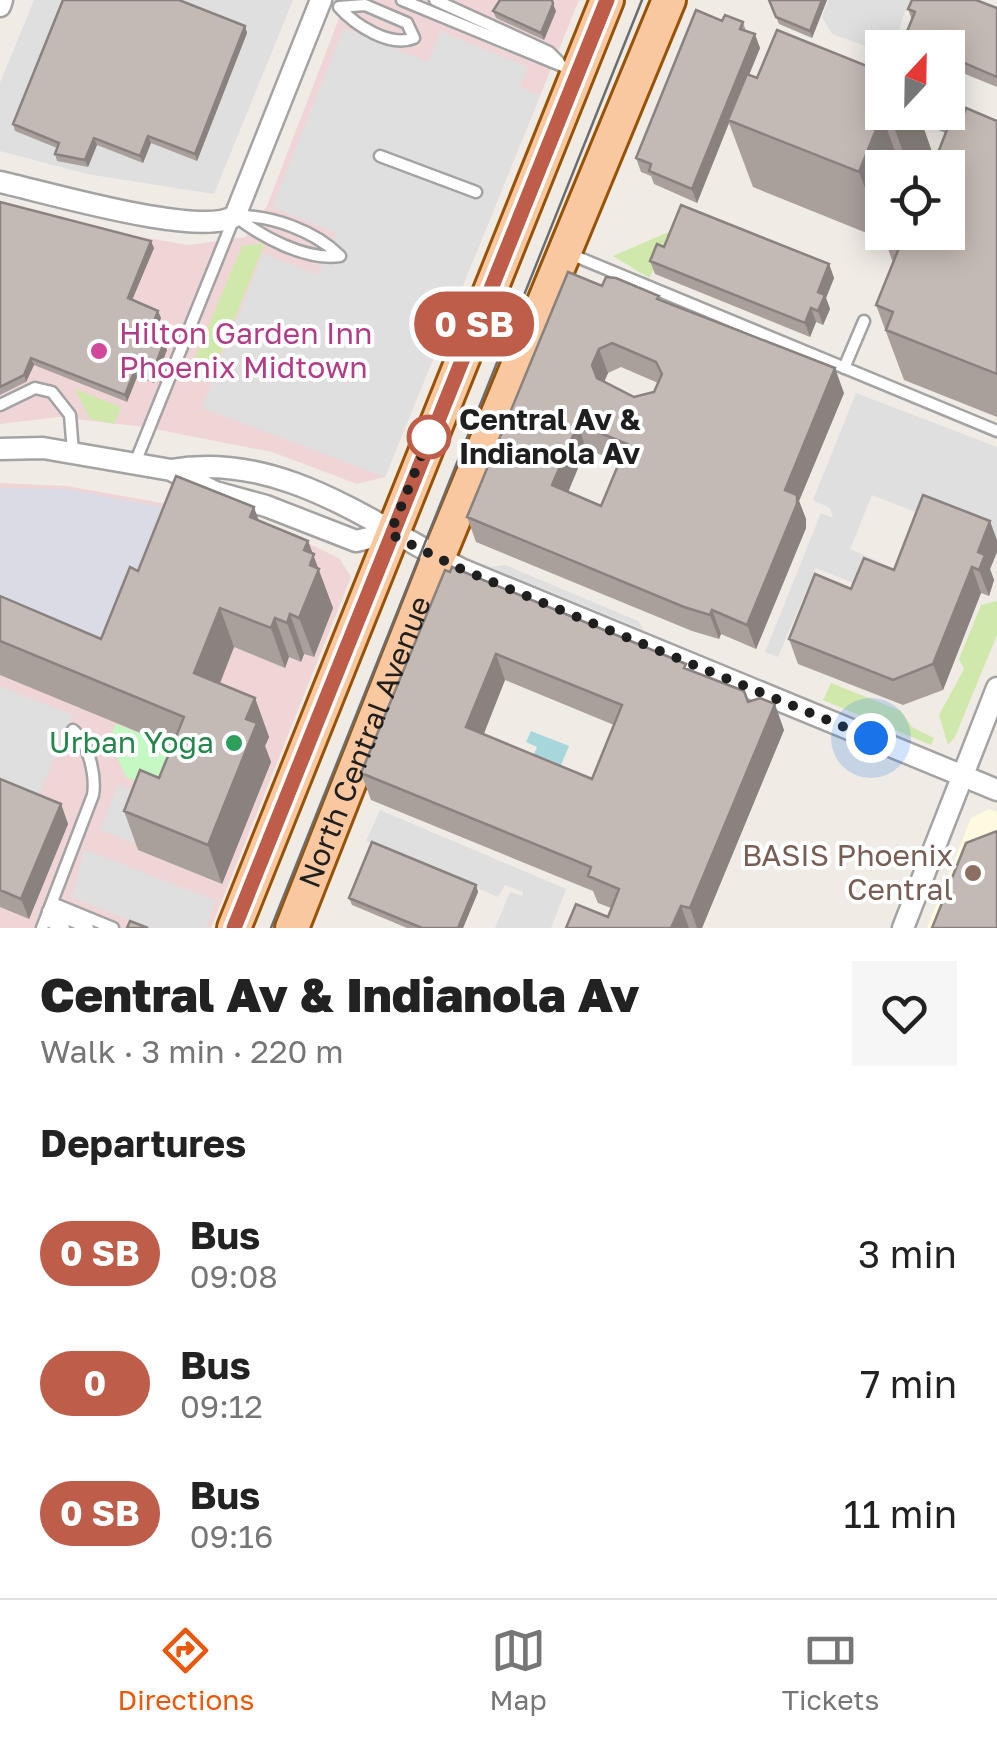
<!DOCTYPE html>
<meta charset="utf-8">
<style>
:root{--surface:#fff;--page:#f6f6f6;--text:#222;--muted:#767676;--line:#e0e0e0;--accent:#ea580c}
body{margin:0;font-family:"Golos Text",sans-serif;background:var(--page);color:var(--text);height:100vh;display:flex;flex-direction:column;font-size:38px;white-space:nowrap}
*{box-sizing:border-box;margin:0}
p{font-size:32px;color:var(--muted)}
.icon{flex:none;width:55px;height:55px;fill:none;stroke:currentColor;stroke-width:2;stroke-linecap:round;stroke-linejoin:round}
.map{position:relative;height:928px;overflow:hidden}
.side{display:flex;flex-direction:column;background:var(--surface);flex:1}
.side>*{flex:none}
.badge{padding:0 20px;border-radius:32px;font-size:35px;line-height:65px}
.needle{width:65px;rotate:22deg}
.fabs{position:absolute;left:865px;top:30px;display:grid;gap:20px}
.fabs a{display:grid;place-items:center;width:100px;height:100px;border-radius:0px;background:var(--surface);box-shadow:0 5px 25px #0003;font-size:50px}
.you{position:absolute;width:50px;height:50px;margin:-25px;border:8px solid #fff;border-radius:50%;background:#1a73e8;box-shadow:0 0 0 15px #1a73e833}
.map>.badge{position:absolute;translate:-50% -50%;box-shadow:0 0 0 5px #fff}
h2{padding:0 40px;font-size:38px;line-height:90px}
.round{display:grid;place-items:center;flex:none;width:105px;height:105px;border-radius:0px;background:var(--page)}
.headline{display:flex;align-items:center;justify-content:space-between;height:170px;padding:0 40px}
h1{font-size:48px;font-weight:800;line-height:75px}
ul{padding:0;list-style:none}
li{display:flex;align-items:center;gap:30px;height:130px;padding:0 40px}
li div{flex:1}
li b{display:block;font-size:38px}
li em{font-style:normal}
li .badge{min-width:110px;font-weight:700;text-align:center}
.menu{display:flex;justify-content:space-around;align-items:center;height:140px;border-top:2px solid var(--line);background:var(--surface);font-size:28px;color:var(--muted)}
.menu a{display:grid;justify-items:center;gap:5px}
.menu .current{color:var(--accent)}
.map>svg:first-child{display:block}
</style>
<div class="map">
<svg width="997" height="928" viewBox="0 0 997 928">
<rect width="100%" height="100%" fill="#f0ebe5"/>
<!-- commercial -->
<path fill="#f0d5d7" d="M346 0H579L385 477 357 484 272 452 144 427 58 417 0 424V204L95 229 189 245 246 237 267 206Z
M0 483 67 486 212 512 290 534 340 559 351 577 211 928H0Z"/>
<!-- education -->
<path fill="#fefae0" d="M989 809 997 812V928H927L971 818Z"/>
<!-- grass -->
<path fill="#d1e8ad" d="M680 227 649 278 613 256Z
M265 243 211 378 190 370 242 246Z
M75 389 121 407 114 424 90 419Z
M997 601V635L955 737 948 745 939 715 964 669 959 659 981 605Z
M831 683 901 711 912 727 934 738 931 745 823 700Z"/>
<!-- park -->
<path fill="#c6f8c4" d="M116 724 177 748 161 790 126 777 109 739Z"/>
<!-- parking -->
<path fill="#dfdfdf" d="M34 0H293L214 194 87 174 0 151V83Z
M829 0H911V5L904 14 895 44 874 49 832 34 822 17Z
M344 28 428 62 440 31 528 67 520 87 540 96 385 477 202 408 263 253 318 275 336 233 272 207Z
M856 393 997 447V544L872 495 850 549 877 561 866 588 816 568 778 657 765 652 821 513 833 518 830 508 813 500Z
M505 565 638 621 644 630 490 567Z
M0 686 73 715 38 797 0 792Z
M118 784 152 798 134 843 100 830Z
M380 810 566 889 551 928H495L510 892 523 896V892L505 885 498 897 366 841Z
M84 849 216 901 206 928H148L72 897Z"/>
<!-- plaza -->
<path fill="#dadbe5" d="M0 488 67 489 189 512 111 674 0 626Z"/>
<!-- water -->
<path fill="#a7d7dc" d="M531 731 569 746 561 765 534 754 537 747 526 742Z"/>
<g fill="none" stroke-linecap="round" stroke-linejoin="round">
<defs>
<path id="lane" d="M402 0 572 70
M435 0 549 52 559 62
M365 5 407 23 414 38C390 48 355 25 339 7Z
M915 112 960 131
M380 156 476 192
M235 216C262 237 306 261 340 256
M236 216C271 215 315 231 340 256
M570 254 997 431
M844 368 864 321
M0 405 35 388 52 392 70 415 73 452
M135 463 234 218
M52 903 113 928
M48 911 88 928
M45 920 64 928
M42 928 93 795C96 776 89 743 73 730"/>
<path id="street" d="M0 6 2 0
M0 182C46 192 200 238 235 216L321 0
M0 449 43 448 171 470 215 492 266 506 356 541 391 533
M171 470C280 451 369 522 461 569L997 790
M903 928 997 688"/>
<g id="primary">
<path d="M234 928 607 0"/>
<path id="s1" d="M292 928 438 558 669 0"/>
</g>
</defs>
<!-- lane casing -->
<use href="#lane" stroke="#a3a3a3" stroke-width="15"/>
<!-- street casing -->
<use href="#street" stroke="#a3a3a3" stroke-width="25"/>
<!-- primary casing -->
<use href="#primary" stroke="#975303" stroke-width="38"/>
<!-- lane -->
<use href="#lane" stroke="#fff" stroke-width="10"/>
<!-- street -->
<use href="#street" stroke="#fff" stroke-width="20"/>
<!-- primary -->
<use href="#primary" stroke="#fac8a0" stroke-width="32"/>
<!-- tram -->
<path stroke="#6d6d6d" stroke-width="2.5" d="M271 928 642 0"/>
</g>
<!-- wall -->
<path fill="#a9a09c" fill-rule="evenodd" d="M769 0H827L812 38 779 24Z
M997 8V87L948 67V48H907L904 39 912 20 908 9Z
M493 11H556L544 40 496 18Z
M722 21 743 22 746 31 760 48 749 75 882 112H918L931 149 924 168H882L884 240 753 187 729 123 697 203 654 184 651 176 641 172 636 158Z
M245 26 247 33 197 161 151 143 143 163 97 145 88 167 57 161 55 154 57 148 15 131 13 124Z
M997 121V417L904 380 876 305 893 263 886 243 948 232 959 126Z
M0 202 154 248 132 300 158 311 161 318 152 339 164 343 167 350 154 383 137 377 127 402 34 365 26 382 0 395Z
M664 247 829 264 834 278 826 298 830 309 823 325 816 322 810 337 655 274 650 261Z
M602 286 661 300 844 393 799 501 806 519V528L756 649 721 634 719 639 692 631 476 542 467 517ZM621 367 658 383 654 392 634 397 604 382 608 373ZM586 449 619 462 601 506 568 492Z
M259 521 308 541 333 608 314 657 304 654 301 662 289 657 285 668 234 647 220 684 255 698 269 737 265 746 271 762 222 884 138 850 124 811 159 778 172 746 0 675V596L101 639 138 571Z
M997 540V552L990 569 994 580 989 596 981 593 943 690 903 705 798 664 789 639 851 589 894 570Z
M445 570 688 670 748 702 784 730 702 928H566L608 917 611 908 598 903 593 891 371 800 361 773ZM505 680 614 725 592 779 483 734Z
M0 779 61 804 68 824 29 919 0 907Z
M476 885 478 892 463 928H407L352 905 349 898Z"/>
<!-- shaded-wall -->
<path fill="#89827f" d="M822 0H827L812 38 810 31Z
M553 4 556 11 544 40 541 33Z
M245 26 247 33 197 161 195 154Z
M755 34 760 48 730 121 728 120 729 123 697 203 692 189Z
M894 112H918L931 149 924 168H909L891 119Z
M882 115 901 168H882V232H887L884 240 859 172Z
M148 136 151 143 143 163 140 156Z
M94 138 97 145 88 167 85 160Z
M151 241 154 248 130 305 128 298Z
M829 264 834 278 826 298 830 309 823 325 818 311V292Z
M811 308 816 322 810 337 805 323Z
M158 311 161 318 150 344 148 337Z
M164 343 167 350 154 383 151 376Z
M599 349 608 373 601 389 592 365Z
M31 358 34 365 26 382 24 375Z
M835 368 844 393 799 501 806 519V528L756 649 747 625 785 490Z
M135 370 137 377 127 402 125 395Z
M578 424 586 449 561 509 552 485Z
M254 507 268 547 250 517Z
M990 521 997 540V552L990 569 994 580 989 596 979 570 978 552Z
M308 541 333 608 314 657 299 618 304 550Z
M972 567 981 593 943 690 933 664Z
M220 608 234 647 208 712 194 673Z
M712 610 721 634 719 639 710 615Z
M290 614 304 654 301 662 287 623Z
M275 618 289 657 285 668 271 628Z
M496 654 505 680 476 754 466 727Z
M255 698 269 737 265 746 271 762 222 884 208 845 246 719Z
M775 704 784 730 702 928H697L690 908Z
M61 804 68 824 29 919 21 899Z
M476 885 478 892 463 928H458Z
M681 906 689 928H671Z"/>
<!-- building -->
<path fill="#c4bab5" stroke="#89827f" stroke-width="2.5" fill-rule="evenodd" d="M63 0H179L245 26 195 154 148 136 140 156 94 138 85 160 55 154 59 143 13 124Z
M500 0H552L553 4 541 33 493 11Z
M769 0H822L810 31 776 17Z
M912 0H976L997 8V77L948 56V48H926L904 39 915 12 908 9Z
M696 10 722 21 725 15 743 22 740 29 755 34 692 189 649 171 651 164 636 158Z
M777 30 882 72V112H894L891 119 882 115 859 172 728 120 747 74 757 78Z
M966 108 997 121V374L886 330 893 312 876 305 899 248 886 243 890 232H948V168H932L950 122 959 126Z
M0 202 151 241 128 298 158 311 148 337 164 343 151 376 135 370 125 395 31 358 24 375 0 387Z
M681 205 829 264 818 292 825 295 818 311 811 308 805 323 650 261 657 244 664 247Z
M568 272 602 286 606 277 616 278 659 296 657 299 835 368 785 490 797 495V504L747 625 712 610 710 615 684 607 467 517ZM612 343 656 362 662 374 654 392 634 397 597 378 592 365 599 349ZM578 424 627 444 601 506 552 485Z
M176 476 254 507 250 517 308 541 304 550 314 554 310 565 319 569 299 618 290 614 287 623 275 618 271 628 220 608 194 673 255 698 246 719 257 723 208 845 124 811 140 770 159 778 184 717 0 641V596L101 639 130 567 138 571Z
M923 495 990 521 978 552 985 555 979 570 972 567 933 664 893 680 789 639 815 574 851 589 864 558 894 570Z
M452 567 686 664 684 668 744 691 748 702 760 698 775 704 690 908 681 906 671 928H566L576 904 608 917 619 889 588 876 591 867 361 773 445 570 450 572ZM496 654 622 705 592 779 466 727Z
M0 779 61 804 21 899 0 890Z
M997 831V928H932L966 843Z
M372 842 476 885 458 928H422L349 898Z
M130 921 148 928H127Z"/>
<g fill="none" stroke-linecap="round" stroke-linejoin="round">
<defs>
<path id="line" d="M234 928 607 0"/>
</defs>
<!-- line casing -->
<use href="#line" stroke="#fff" stroke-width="22"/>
<!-- line -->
<use href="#line" stroke="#be5d49" stroke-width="15"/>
<!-- walk -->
<path stroke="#1f1f1f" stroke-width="10" stroke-dasharray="0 18" d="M429 437 432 430 390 534 461 569 871 738"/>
</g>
<!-- markers -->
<circle fill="#d1479c" stroke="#fff" stroke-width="4" cx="99" cy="351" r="10"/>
<circle fill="#fff" stroke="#be5d49" stroke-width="5" cx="429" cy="437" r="20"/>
<circle fill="#2e9e5b" stroke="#fff" stroke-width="4" cx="234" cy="743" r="10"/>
<circle fill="#8d6e63" stroke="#fff" stroke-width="4" cx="973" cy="873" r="10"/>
<g text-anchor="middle" stroke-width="8" stroke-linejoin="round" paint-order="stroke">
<!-- hotel labels -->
<g font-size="30" fill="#b23c85" stroke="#fff" text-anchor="start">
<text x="119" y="344">Hilton Garden Inn<tspan x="119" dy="34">Phoenix Midtown</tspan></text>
</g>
<!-- stop labels -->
<g font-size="30" font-weight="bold" fill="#1f1f1f" stroke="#fff" text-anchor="start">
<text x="459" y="430">Central Av &amp;<tspan x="459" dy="34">Indianola Av</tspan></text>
</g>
<!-- street labels -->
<g font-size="30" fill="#1f1f1f" stroke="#fff">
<text dy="10" stroke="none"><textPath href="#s1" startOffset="200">North Central Avenue</textPath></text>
</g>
<!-- leisure labels -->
<g font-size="30" fill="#27864d" stroke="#fff" text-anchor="end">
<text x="214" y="753">Urban Yoga</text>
</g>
<!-- education labels -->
<g font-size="30" fill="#785e54" stroke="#fff" text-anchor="end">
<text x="953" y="866">BASIS Phoenix<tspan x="953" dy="34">Central</tspan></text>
</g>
</g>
</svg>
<div class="fabs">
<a><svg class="needle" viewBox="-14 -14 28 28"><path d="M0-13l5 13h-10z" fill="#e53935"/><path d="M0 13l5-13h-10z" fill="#767676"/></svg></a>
<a><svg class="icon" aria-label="locate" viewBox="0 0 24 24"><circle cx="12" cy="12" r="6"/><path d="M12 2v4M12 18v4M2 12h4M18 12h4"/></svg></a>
</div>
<div class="you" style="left:871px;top:738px"></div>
<b class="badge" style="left:474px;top:324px;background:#be5d49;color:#fff">0 SB</b>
</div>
<section class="side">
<div class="headline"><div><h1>Central Av &amp; Indianola Av</h1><p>Walk · 3 min · 220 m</p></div><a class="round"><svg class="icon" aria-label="heart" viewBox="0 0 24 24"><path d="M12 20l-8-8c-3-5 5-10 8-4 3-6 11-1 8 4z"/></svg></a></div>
<h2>Departures</h2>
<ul>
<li><span class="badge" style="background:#be5d49;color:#fff">0 SB</span><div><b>Bus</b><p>09:08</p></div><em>3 min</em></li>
<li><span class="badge" style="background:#be5d49;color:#fff">0</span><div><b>Bus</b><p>09:12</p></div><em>7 min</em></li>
<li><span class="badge" style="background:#be5d49;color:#fff">0 SB</span><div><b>Bus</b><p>09:16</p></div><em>11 min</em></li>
</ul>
</section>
<nav class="menu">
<a class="current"><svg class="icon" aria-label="directions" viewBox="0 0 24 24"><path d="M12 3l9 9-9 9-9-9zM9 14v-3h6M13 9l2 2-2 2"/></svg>Directions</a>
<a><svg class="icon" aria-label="map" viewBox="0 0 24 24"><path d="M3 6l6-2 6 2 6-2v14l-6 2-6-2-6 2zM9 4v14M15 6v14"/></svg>Map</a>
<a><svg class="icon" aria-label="tickets" viewBox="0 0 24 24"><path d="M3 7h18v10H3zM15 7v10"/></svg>Tickets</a>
</nav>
